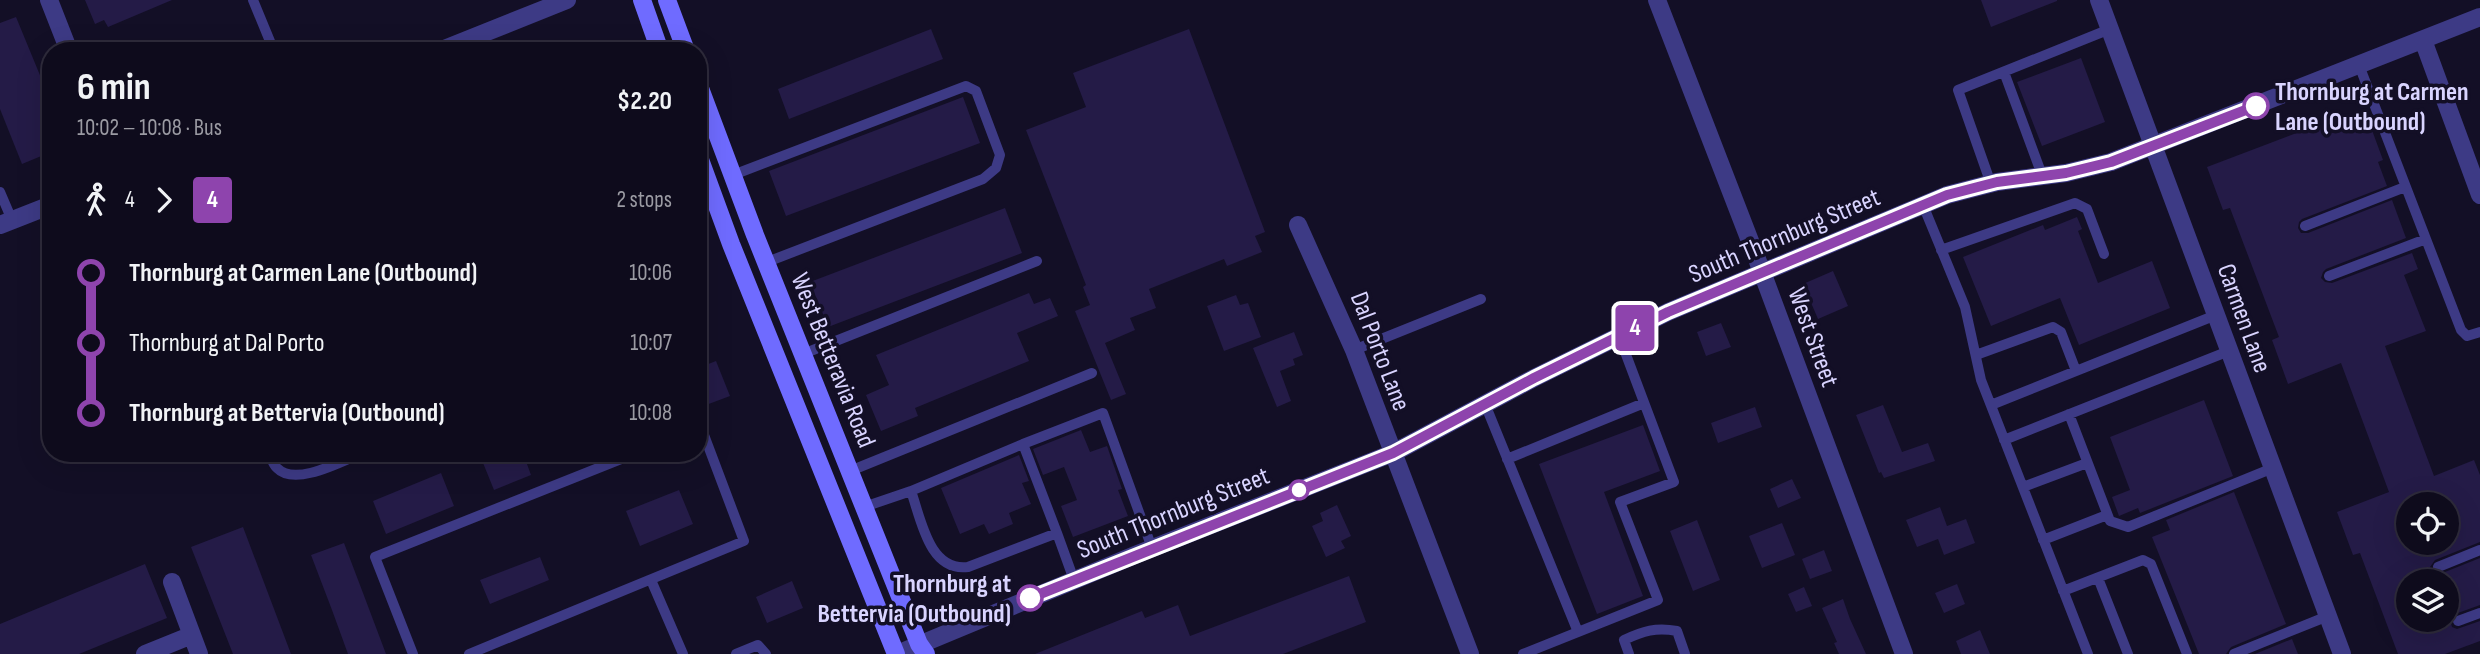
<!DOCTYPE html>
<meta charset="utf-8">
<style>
:root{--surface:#0e0b1c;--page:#171425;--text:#f1f3f6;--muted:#9b9ba3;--line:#2e2b3b}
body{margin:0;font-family:"Sofia Sans Condensed",sans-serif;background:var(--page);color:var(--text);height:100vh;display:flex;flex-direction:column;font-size:26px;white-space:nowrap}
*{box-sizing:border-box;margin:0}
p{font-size:23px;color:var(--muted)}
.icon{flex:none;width:38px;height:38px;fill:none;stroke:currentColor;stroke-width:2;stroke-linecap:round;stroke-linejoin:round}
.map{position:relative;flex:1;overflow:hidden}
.panel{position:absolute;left:42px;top:42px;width:665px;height:420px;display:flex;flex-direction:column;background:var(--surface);border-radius:28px;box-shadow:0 7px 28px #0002,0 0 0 2px var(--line)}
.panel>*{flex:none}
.badge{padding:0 14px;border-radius:5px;font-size:24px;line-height:46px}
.buttons{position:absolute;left:2396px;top:492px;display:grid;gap:14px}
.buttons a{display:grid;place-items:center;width:63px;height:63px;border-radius:50%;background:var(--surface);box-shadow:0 7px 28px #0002,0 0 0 2px var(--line);font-size:35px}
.map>.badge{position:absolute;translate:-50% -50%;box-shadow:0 0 0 4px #fff}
.legs{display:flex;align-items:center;gap:10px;height:77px;padding:0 35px;font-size:23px}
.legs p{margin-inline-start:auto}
.summary{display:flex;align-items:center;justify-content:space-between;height:119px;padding:0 35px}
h1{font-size:38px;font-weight:700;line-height:52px}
ul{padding:0 35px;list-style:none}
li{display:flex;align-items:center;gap:24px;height:70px;font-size:26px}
li i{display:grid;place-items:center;width:10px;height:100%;margin:0 9px;background:currentColor}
li i::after{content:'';width:18px;height:18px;margin:-9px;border:5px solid;border-radius:50%;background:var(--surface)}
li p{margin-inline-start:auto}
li:first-child i{background:linear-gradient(#0000 50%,currentColor 0)}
li:last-child i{background:linear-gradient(currentColor 50%,#0000 0)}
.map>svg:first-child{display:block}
</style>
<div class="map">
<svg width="2480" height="654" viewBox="0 0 2480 654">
<rect width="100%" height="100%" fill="#130f26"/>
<!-- building -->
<path fill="#241b47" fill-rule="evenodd" d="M85 0H172L108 27 104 20 95 24Z
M1981 0H2057V1L1991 27Z
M16 17 51 102V152L22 164 0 109V23Z
M931 29 943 59 789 119 778 89Z
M1189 29 1265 232 1255 236 1262 252 1227 266 1224 259 1149 289 1156 308 1130 318 1135 330 1105 343 1126 394 1111 400 1075 311 1090 305 1083 287 1086 285 1026 130 1086 107 1073 73Z
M2081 58 2105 122 2042 146 2017 82Z
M963 97 980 143 786 216 769 171Z
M2366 114 2383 160 2378 162 2387 186 2302 219 2299 222 2298 228 2301 233H2308L2392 200 2406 238 2326 269 2323 272 2321 278 2325 282 2332 283 2412 253 2418 269 2404 275 2426 331 2385 346 2434 476 2474 460 2480 475V542L2435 560 2430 567 2434 574H2440L2480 558V605L2455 614 2450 620 2452 627 2457 629 2480 621V641L2445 654H2398L2360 553 2353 555 2337 512 2389 492 2341 363 2288 384 2272 340 2279 337 2230 208 2223 210 2207 167 2344 115 2347 121ZM2408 504H2446V542H2424L2408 549ZM2408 581H2446V620H2408Z
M1005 208 1022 253 828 327 810 282Z
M2077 217 2082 229 2078 231 2098 283 2152 261 2170 308 2079 345 2060 298 1991 326 1963 257 2043 225 2045 230Z
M1833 271 1848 306 1818 319 1803 284Z
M1029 293 1034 304 1050 298 1058 316 1017 333 1029 361 915 408 918 416 881 431 866 395 889 385 876 355Z
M1236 295 1240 305 1248 303 1261 337 1224 351 1207 306Z
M1721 323 1731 347 1706 356 1697 332Z
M1294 332 1303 355 1293 359 1295 365 1280 371 1291 401 1277 407 1253 348Z
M716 361 730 396 698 408V368Z
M2204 400 2233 476 2140 513 2138 508 2119 516 2112 497 2130 490 2110 437Z
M1883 405 1902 452 1928 443 1935 461 1884 478 1881 472 1879 473 1856 415Z
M1755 407 1762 427 1718 443 1711 423Z
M1643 425 1660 471 1604 492 1643 596 1597 614 1539 464Z
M1081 430 1090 452 1107 446 1122 489 1118 490 1128 516 1073 537 1061 506 1077 500 1064 467 1043 475 1033 449Z
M479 453H523L531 475 494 490Z
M1019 455 1029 481 1022 483 1031 504 1009 513 1013 524 989 534 984 524 960 534 941 488Z
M441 473 454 506 386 534 373 501Z
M1792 479 1801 498 1778 508 1770 489Z
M679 490 693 524 640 546 626 511Z
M2234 492 2286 624 2231 647 2226 654H2199L2152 537 2170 530 2166 520Z
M1337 505 1351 536 1341 541 1345 548 1326 557 1312 526 1323 521 1320 513Z
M1940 507 1947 526 1966 519 1975 543 1944 555 1938 539 1917 547 1906 520Z
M1697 520 1720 580 1693 591 1670 531Z
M1782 523 1795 555 1762 568 1749 536Z
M243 527 291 654H233L191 547Z
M344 543 363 593 386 654H348L332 610 311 555Z
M1824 550 1832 571 1810 579 1802 559Z
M540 557 549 580 490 604 480 580Z
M145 564 167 618 79 654H0V624Z
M1349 576 1366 622 1283 654H1035L1142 611 1145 618 1178 605 1190 636Z
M792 581 803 608 767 623 756 597Z
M1957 584 1965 604 1944 613 1935 593Z
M1804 587 1812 606 1796 612 1788 594Z
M1843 599 1850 619 1866 654H1839L1834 643 1837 642 1822 608Z
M1980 630 1990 654H1961L1956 641Z
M2292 639 2298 654H2255Z"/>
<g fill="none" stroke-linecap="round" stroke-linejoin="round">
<!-- service -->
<path stroke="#3d3a85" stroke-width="10" d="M253 0 274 51
M2359 65 2461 330 2467 336 2480 332
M2004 72 2042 175
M733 175 966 86 976 91 1000 155 996 168 983 179 767 262
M1991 184 1958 90 2110 29
M0 192 12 220
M1923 205 1965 307 1981 380 2088 654
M2305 226 2405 187
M1941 250 2075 203 2087 209 2104 254
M2329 276 2426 239
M1354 350 1481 299
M803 354 1037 261
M1976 355 2053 327 2061 332 2076 371
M1485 404 1578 632
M1991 405 2216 315
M2069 414 2110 521 2128 527 2273 468
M2004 440 2229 351
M1023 444 1103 413 1152 548
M269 453C271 458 273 465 277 468 295 487 342 461 362 453
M1507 459 1644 403
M850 471 1092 373
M2023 487 2087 463
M864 507 911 491C921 519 929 572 968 567L1057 533 1023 444 911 491
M1057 533 1074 580
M2043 540 2107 515
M2438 567 2480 550
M2098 578 2128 654
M651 580 683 654
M2063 591 2143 560 2151 564 2187 654
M2458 621 2480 613
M413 654 375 557 636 453
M469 654 744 541 701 427 698 429
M736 654 758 645 766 654
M1523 654 1658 600 1620 502 1674 482 1619 336
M1629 654 1624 640C1643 631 1656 627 1677 631L1685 654
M2234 654 2328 616"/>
<!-- minor -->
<path stroke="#3d3a85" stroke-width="18" d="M49 0 69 51
M1657 0 1762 272 1904 654
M2099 0 2342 654
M2423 40 2480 195
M439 51 567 0
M0 225 51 205
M1298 225 1354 350 1470 654
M172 582 199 654
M145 654 192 635
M897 654 1135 555 1393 453 1534 378 1668 312 1947 195 1997 182 2066 173 2111 162 2480 17"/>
<!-- secondary -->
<path stroke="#6f6bff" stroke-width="18" d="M642 0 660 51
M667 0 686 51
M698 83 755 235 919 644 926 654
M698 154 731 244 896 654"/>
</g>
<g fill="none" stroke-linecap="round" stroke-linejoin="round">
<defs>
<path id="line-1" d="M1030 598 1393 453 1534 378 1668 312 1947 195 1997 182 2066 173 2111 162 2256 106"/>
</defs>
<!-- line-1 casing -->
<use href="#line-1" stroke="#fff" stroke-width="16"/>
<!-- line-1 -->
<use href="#line-1" stroke="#8e44ad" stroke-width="10"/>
</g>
<!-- markers -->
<g fill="#fff" stroke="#8e44ad" stroke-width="3.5">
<circle cx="2256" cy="106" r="12"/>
<circle cx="1299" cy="490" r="9"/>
<circle cx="1030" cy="598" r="12"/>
</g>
<g text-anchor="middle" stroke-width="7" stroke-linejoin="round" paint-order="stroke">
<!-- stop labels -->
<g font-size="26" font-weight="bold" fill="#d9d4ff" stroke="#130f26" text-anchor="start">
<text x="2275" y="100">Thornburg at Carmen<tspan x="2275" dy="30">Lane (Outbound)</tspan></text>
<text x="1011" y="592" text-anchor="end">Thornburg at<tspan x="1011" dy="30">Bettervia (Outbound)</tspan></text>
</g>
<!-- street labels -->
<g font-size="26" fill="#d9d4ff" stroke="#130f26">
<text transform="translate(1784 235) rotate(-23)" y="9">South Thornburg Street</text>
<text transform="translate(2245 318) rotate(70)" y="9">Carmen Lane</text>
<text transform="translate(1814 337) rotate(70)" y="9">West Street</text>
<text transform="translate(1381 351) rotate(69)" y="9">Dal Porto Lane</text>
<text transform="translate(834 360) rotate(68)" y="9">West Betteravia Road</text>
<text transform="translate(1173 512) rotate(-22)" y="9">South Thornburg Street</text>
</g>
</g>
</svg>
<div class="buttons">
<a><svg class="icon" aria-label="locate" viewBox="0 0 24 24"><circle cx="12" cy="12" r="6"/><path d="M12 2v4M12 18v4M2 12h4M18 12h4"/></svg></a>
<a><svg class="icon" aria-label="layers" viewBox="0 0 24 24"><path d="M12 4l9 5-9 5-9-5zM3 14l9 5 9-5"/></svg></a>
</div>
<b class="badge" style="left:1635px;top:328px;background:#8e44ad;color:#fff">4</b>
<section class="panel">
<div class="summary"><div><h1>6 min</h1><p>10:02 – 10:08 · Bus</p></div><b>$2.20</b></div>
<div class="legs"><svg class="icon" aria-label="walk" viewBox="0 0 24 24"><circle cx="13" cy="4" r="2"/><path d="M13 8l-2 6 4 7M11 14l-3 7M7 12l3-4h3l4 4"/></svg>4<svg class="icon" aria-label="forward" viewBox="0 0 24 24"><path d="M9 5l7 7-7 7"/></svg><b class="badge" style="background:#8e44ad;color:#fff">4</b><p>2 stops</p></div>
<ul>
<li><i style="color:#8e44ad"></i><b>Thornburg at Carmen Lane (Outbound)</b><p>10:06</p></li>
<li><i style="color:#8e44ad"></i><span>Thornburg at Dal Porto</span><p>10:07</p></li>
<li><i style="color:#8e44ad"></i><b>Thornburg at Bettervia (Outbound)</b><p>10:08</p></li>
</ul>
</section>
</div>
